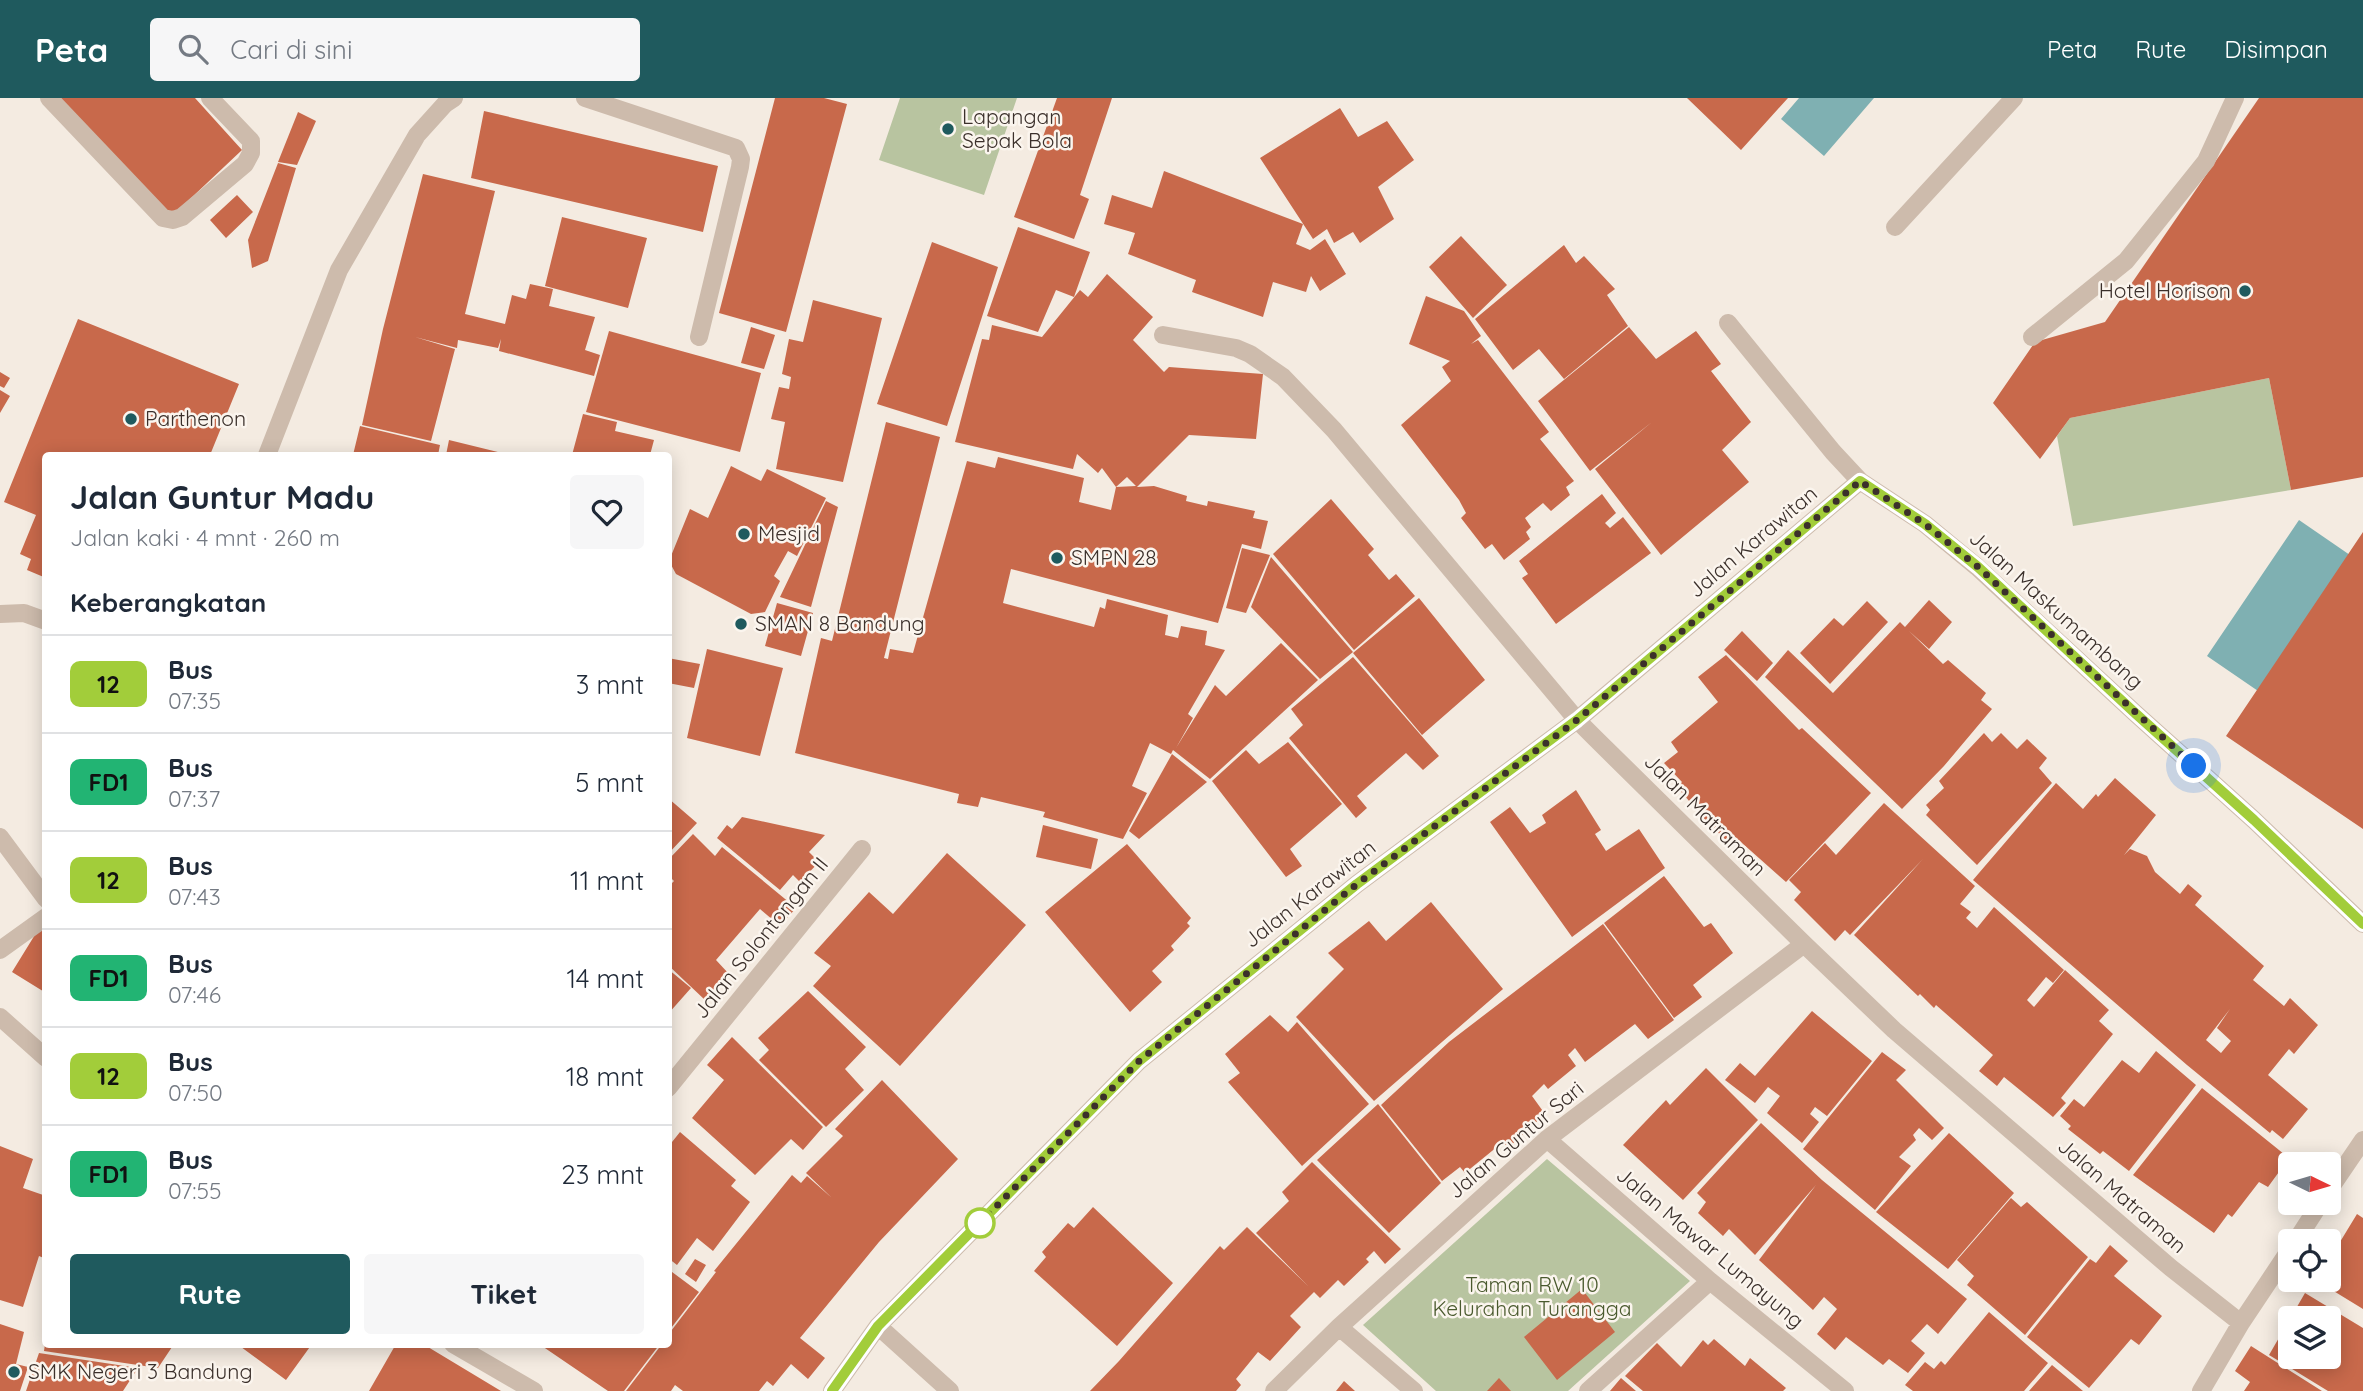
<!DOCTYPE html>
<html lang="id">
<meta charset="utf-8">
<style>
:root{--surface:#fff;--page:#f6f6f7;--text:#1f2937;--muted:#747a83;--line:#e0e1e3;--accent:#1f5a5e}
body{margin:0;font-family:Quicksand,sans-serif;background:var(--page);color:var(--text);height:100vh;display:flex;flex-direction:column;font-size:26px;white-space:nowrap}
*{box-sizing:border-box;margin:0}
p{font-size:23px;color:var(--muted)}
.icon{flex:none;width:38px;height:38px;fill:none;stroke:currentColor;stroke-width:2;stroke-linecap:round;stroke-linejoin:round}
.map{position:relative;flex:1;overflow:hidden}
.details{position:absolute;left:42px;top:354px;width:630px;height:896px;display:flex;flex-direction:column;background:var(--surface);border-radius:7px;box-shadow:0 4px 18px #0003}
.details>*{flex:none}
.badge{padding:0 14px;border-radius:10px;font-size:24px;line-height:46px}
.needle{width:46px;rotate:95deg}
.tools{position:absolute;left:2278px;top:1054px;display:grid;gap:14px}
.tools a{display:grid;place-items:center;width:63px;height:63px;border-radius:7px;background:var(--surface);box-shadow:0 4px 18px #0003;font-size:35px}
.you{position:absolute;width:35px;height:35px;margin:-18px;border:5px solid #fff;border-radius:50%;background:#1a73e8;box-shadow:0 0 0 10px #1a73e833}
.map>.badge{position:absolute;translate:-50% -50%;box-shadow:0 0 0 4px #fff}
h2{padding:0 28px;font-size:26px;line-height:63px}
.round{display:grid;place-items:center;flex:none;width:74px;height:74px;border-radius:7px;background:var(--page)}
.headline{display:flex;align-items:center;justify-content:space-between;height:119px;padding:0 28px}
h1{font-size:33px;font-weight:800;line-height:52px}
.primary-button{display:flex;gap:14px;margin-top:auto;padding:14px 28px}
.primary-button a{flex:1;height:80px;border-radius:7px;background:var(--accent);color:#fff;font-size:28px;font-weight:800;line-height:80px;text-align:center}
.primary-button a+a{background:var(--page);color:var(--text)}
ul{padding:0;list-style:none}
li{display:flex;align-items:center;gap:21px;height:98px;padding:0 28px;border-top:2px solid var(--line)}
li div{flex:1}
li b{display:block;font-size:26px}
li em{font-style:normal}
li .badge{min-width:77px;font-weight:700;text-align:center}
header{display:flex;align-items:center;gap:42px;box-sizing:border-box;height:98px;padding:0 35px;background:var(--accent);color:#fff}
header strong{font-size:33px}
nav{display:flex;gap:38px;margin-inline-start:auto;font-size:24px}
.search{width:490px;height:63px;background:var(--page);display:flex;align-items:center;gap:18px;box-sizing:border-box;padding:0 24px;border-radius:7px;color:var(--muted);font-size:26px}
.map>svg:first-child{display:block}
</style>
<header>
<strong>Peta</strong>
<div class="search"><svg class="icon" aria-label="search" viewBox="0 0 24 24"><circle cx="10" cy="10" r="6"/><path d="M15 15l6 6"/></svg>Cari di sini</div>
<nav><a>Peta</a><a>Rute</a><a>Disimpan</a></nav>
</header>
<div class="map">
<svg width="2363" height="1293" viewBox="0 0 2363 1293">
<rect width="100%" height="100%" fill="#f4ebe1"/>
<!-- green -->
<path fill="#b8c4a0" d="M900 0H1017L984 97 879 62Z
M2269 280 2291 392 2073 428 2057 338 2070 320Z
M1547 1061 1690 1183 1568 1293H1436L1363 1227Z"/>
<!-- water -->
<path fill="#7fb0b2" d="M1799 0H1874L1824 58 1781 21Z
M2299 422 2363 466V665L2207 558Z"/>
<!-- building -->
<path fill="#c8694b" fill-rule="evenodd" d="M58 0H195L242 52 171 119Z
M775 0H824L847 6 786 234 719 215Z
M1057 0H1112L1080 97 1089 101 1074 141 1014 119Z
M1687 0H1788L1741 52Z
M2259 0H2363V379L2291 392 2269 280 2070 320 2040 361 1993 305 2035 244 2105 224Z
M1340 10 1358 39 1387 23 1414 62 1378 89 1394 121 1360 145 1353 134 1334 145 1327 131 1313 141 1260 60Z
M484 13 718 68 703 134 471 80Z
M298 14 316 23 297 67 278 64Z
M278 65 296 70 268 163 252 170 248 142Z
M1164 73 1303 126 1296 146 1310 152 1325 141 1346 176 1320 193 1311 178 1306 194 1273 184 1263 219 1192 194 1196 182 1128 156 1135 135 1104 126 1112 97 1152 110Z
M423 76 495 93 465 216 505 226 512 197 526 201 530 186 553 191 549 208 595 219 585 252 600 257 594 278 499 253 501 241 498 250 458 242 457 250 415 239 455 251 431 343 362 327 383 231Z
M237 97 253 114 226 140 210 122Z
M562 119 647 140 628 210 545 188Z
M1018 129 1090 154 1074 199 1056 192 1038 234 987 218Z
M1461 138 1507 187 1473 220 1429 169Z
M932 144 998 169 947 328 877 306Z
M1564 147 1576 165 1584 158 1615 191 1607 197 1628 228 1564 281 1539 251 1513 272 1475 221Z
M1107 176 1153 219 1133 242 1164 274 1169 269 1263 276 1256 341 1189 337 1137 389 1154 388 1187 398 1186 403 1207 408 1208 403 1255 413 1253 420 1268 423 1261 451 1242 446 1218 525 1011 471 1003 505 1094 529 1100 509 1105 511 1107 501 1168 517 1165 537 1178 540 1181 528 1207 533 1205 547 1225 552 1188 616 1193 620 1176 650 1215 587 1226 598 1281 545 1318 582 1210 681 1173 652 1171 656 1150 645 1132 688 1147 695 1123 741 1043 719 1045 714 981 699 978 709 957 705 959 696 795 655 821 540 832 543 886 324 940 339 884 560 888 561 890 551 913 555 967 363 995 370 998 359 1084 380 1079 404 1111 412 1116 389 1102 370 1098 375 1077 356 1073 371 955 344 982 241 989 242 992 227 1042 239 1080 192 1088 199ZM1127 379 1136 388 1116 389Z
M1426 198 1464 213 1481 238 1471 246 1478 242 1549 334 1540 341 1574 383 1566 389 1570 397 1551 413 1543 405 1525 420 1531 429 1526 434 1530 441 1504 462 1492 446 1485 451 1461 420 1466 415 1459 402 1401 327 1451 283 1442 269 1450 263 1409 246Z
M813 202 882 220 843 384 776 371 785 324 771 321 779 289 789 291 791 279 782 276 789 241 803 244Z
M78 221 239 286 210 357H46V480L27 472 31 461 20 456 36 417 4 404Z
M751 229 775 237 764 271 741 265Z
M1629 229 1656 261 1696 233 1721 266 1711 273 1751 324 1722 352 1749 384 1661 457 1595 371 1652 324 1590 373 1538 303Z
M609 233 761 275 740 354 586 314Z
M0 274 10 280 4 290 0 288Z
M0 292 10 298 0 315Z
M583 316 617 324 615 333 654 342 650 357H572Z
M360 328 440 347 438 357H353Z
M449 342 506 356 505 357H446Z
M731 368 761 383 767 371 826 400 797 458 788 453 774 478 780 483 765 514 751 516 676 476 669 463 690 411 708 420Z
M1602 396 1616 415 1605 425 1610 430 1623 419 1651 455 1556 526 1522 480 1528 476 1519 463Z
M1331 401 1374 451 1368 457 1389 482 1396 476 1415 498 1354 552 1273 456Z
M826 403 838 409 811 509 780 499Z
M2363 434V731L2226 638Z
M1242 450 1270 457 1246 515 1226 510Z
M1271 459 1353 554 1320 581 1251 509Z
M1419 500 1485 582 1422 637 1353 555Z
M1929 502 1952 524 1929 551 1909 533 1943 566 1948 562 1986 595 1981 602 1992 611 1944 668 1902 711 1765 579 1788 552 1833 595 1900 524 1905 529Z
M1867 503 1888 524 1830 586 1800 555 1834 520 1843 528Z
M777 505 813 515 801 558 765 548Z
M1742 533 1773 565 1757 583 1724 552Z
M707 551 783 570 760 658 687 640Z
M1726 557 1799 632 1802 630 1871 695 1786 784 1733 737 1727 743 1709 726 1677 689 1682 684 1664 665 1678 654 1671 644 1718 604 1698 579Z
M1353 559 1439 658 1423 672 1406 655 1357 698 1367 710 1356 720 1289 640 1303 627 1291 611Z
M668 560 700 566 694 590 668 585Z
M1984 635 1992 644 2001 635 2017 651 2027 641 2047 660 2039 670 2052 685 1977 767 1926 717 1930 712 1926 707 1944 690 1939 683Z
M1288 644 1342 706 1290 751 1302 768 1286 779 1212 683 1246 652 1259 666Z
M1172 656 1207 684 1139 741 1129 733Z
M2115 680 2156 717 2124 757 2130 751 2147 758 2155 774 2180 796 2188 786 2202 798 2195 807 2264 868 2253 882 2284 908 2290 900 2318 927 2294 956 2289 951 2268 977 2308 1011 2283 1041 2272 1032 2270 1035 2187 967 1973 782 2056 685 2083 711 2096 696 2098 699ZM2230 911 2217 930 2231 943 2221 955 2206 942Z
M1576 692 1601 732 1595 736 1606 753 1639 731 1665 770 1572 839 1490 724 1510 709 1530 735 1546 725 1542 717Z
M668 700 697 725 668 756Z
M1884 705 1975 788 1960 806 1971 814 1966 820 1977 830 1994 809 2064 872 2053 885 2046 879 2027 902 2034 909 2065 872 2109 912 2099 923 2113 936 2061 1000 2066 1005 2053 1019 2004 979 1997 988 1979 973 1993 957 1936 907 1934 910 1920 896 1918 898 1854 837 1923 761 1850 837 1845 832 1835 843 1794 802 1801 794 1789 782 1825 745 1836 757Z
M742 719 825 737 809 754 819 764 800 784 793 777 780 792 717 740 727 727 732 731Z
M1043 727 1098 741 1091 771 1036 759Z
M693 736 715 758 722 749 796 810 780 828 760 811 716 862 729 876 705 902 668 867V789L674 783 668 777V762Z
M1127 746 1191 820 1187 825 1190 828 1171 848 1174 852 1152 873 1162 884 1130 914 1045 814Z
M947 755 1026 827 900 968 813 888 831 868 814 855 869 794 893 816Z
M1664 778 1704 829 1711 825 1733 855 1693 887 1702 899 1674 920 1604 825Z
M1431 804 1503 891 1374 1003 1296 919 1344 871 1328 855 1369 823 1386 843Z
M1603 826 1674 922 1648 941 1635 926 1585 964 1575 950 1568 957 1576 968 1548 991 1544 986 1532 998 1545 1016 1508 1050 1503 1044 1465 1075 1460 1069 1442 1083 1381 1007 1449 944Z
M41 827 46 830V895L12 874Z
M668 871 691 890 668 916Z
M808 893 866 949 845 971 864 992 826 1029 759 962 769 952 758 940Z
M1812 913 1872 963 1827 1018 1815 1009 1810 1016 1819 1024 1802 1045 1767 1015 1780 998 1768 989 1755 1005 1725 982 1740 965 1755 978Z
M1270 917 1288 934 1297 924 1369 1006 1302 1068 1228 984 1240 975 1225 956Z
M732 939 823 1029 803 1052 791 1041 755 1077 692 1020 724 982 707 967Z
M2156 953 2196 987 2129 1073 2103 1053 2100 1056 2068 1031 2071 1028 2060 1018 2074 1001 2084 1009 2122 962 2139 975Z
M1882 954 1906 972 1896 982 1944 1030 1932 1042 1919 1030 1913 1037 1916 1042 1899 1059 1911 1068 1875 1112 1803 1051Z
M1706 970 1758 1022 1683 1102 1623 1047 1666 1002 1670 1007Z
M882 982 958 1061 879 1144 800 1240 825 1260 808 1281 791 1266 773 1288 767 1283 759 1293H683L675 1287 671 1293H626L662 1246H668V1237L716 1174 714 1173 792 1077 801 1085 807 1078 832 1100 806 1075 843 1038 835 1031Z
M2202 990 2289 1060 2268 1089 2259 1084 2232 1119 2228 1116 2214 1135 2133 1077Z
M1378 1006 1441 1085 1389 1135 1317 1062Z
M1761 1025 1822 1082 1967 1201 1938 1236 1927 1226 1911 1243 1925 1255 1908 1275 1889 1261 1883 1267 1846 1239 1835 1252 1817 1236 1837 1211 1824 1199 1813 1212 1759 1162 1816 1087 1755 1157 1729 1131 1723 1138 1698 1115 1706 1104 1697 1095Z
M680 1034 736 1082 731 1088 750 1104 713 1153 697 1140 677 1167 668 1160V1049Z
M1949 1035 2014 1095 1948 1171 1876 1114Z
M0 1048 33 1061 23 1090 46 1098V1161L39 1158 23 1209 0 1202Z
M1312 1064 1401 1151 1385 1166 1374 1153 1366 1161 1369 1164 1344 1188 1338 1182 1320 1200 1314 1194 1290 1218 1301 1229 1270 1263 1258 1254 1236 1281 1241 1287 1236 1293H1090L1119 1263 1220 1148 1224 1152 1247 1129 1308 1188 1256 1135 1289 1103 1282 1094Z
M2011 1100 2021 1109 2027 1104 2088 1159 2025 1237 1967 1187 1974 1178 1957 1162Z
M1093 1109 1173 1185 1117 1248 1034 1173 1046 1159 1042 1154 1068 1125 1074 1130Z
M2357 1116 2363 1120V1211L2314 1181H2329V1162Z
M2110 1147 2128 1163 2114 1178 2162 1218 2139 1247 2131 1241 2089 1290 2027 1239 2090 1161 2096 1165Z
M695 1161 706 1167 696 1184 685 1176Z
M668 1171 699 1194 668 1234Z
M1582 1191 1615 1234 1557 1282 1524 1239Z
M2305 1195 2363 1230V1293H2328L2269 1257ZM2291 1220H2329V1258H2291Z
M1989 1214 2048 1265 2024 1293H1913L1905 1287 1925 1264 1934 1271 1941 1263 1945 1267Z
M0 1226 24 1234 16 1266 28 1269 20 1293H0Z
M1714 1241 1745 1268 1750 1260 1786 1290 1783 1293H1643L1625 1278 1657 1245 1681 1269 1703 1242 1708 1247Z
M45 1246H174L158 1270 44 1253Z
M237 1246H312L286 1282Z
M396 1246H423L501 1293H369Z
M539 1246H660L624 1293H608Z
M2251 1248 2322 1293H2244L2250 1284 2235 1273Z
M39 1255 138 1270 123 1293H26Z
M2052 1267 2083 1293H2029Z
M1499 1280 1511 1293H1487Z
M1621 1280 1636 1293H1610Z
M1344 1283 1355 1293H1336Z"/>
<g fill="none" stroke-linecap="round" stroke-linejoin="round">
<!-- minor -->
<path stroke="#cdbbac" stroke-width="18" d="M49 0 163 120 173 122 182 119 245 66 251 55V43L210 0
M585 0 736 50 741 61 740 69 699 239
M1895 129 2014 0
M1728 225 1833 354 1860 383 1925 426 1977 469 2135 615 2254 722 2363 826
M1163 237 1236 250 1250 256 1283 279 1334 332 1577 622 1595 640 1804 846 1894 932 2171 1170 2241 1225
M2032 239 2126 163 2206 63 2235 0
M267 357 339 172 417 37 445 6 454 0
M0 516 24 515 46 523
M0 739 46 801
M0 852 46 819
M0 919 46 960
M668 990 862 751
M1547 1041 1710 1183 1845 1293
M2329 1092 2363 1042
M2296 1143 2321 1104
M878 1228 950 1293
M1339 1229 1414 1293
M453 1246 534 1293
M832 1293 878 1228 1139 963 1357 786 1577 622 1860 383
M1274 1293 1339 1229 1547 1041 1804 846
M1588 1293 1710 1183
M2201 1293 2241 1225 2291 1150"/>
</g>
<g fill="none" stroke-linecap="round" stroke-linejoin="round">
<defs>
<path id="line" d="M832 1293 878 1228 1139 963 1357 786 1577 622 1860 383 1925 426 1978 469 2135 615 2254 722 2363 826"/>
</defs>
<!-- line casing -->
<use href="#line" stroke="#fff" stroke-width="16"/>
<!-- line -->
<use href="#line" stroke="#a2cd3a" stroke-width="10"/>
<!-- walk -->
<path stroke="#3b302b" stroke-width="7" stroke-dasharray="0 12.6" d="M980 1125 1139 963 1357 786 1577 622 1860 383 1925 426 1978 469 2194 668"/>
</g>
<!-- markers -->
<g fill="#1f5a5e" stroke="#fbf5ee" stroke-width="2.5">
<circle cx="948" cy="31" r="7"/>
<circle cx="2245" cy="193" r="7"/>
<circle cx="131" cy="321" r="7"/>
<circle cx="744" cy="436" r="7"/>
<circle cx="1057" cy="460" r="7"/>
<circle cx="741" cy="526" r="7"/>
<circle cx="14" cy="1274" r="7"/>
</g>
<circle fill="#fff" stroke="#a2cd3a" stroke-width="3.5" cx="980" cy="1125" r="14"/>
<g text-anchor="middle" stroke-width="5" stroke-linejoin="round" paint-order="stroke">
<!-- poi labels -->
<g font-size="21" fill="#3b302b" stroke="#fbf5ee" text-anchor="start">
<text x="962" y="26">Lapangan<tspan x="962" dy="24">Sepak Bola</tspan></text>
<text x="2231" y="200" text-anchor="end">Hotel Horison</text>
<text x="145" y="328">Parthenon</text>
<text x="758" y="443">Mesjid</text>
<text x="1071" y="467">SMPN 28</text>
<text x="755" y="533">SMAN 8 Bandung</text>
<text x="28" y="1281">SMK Negeri 3 Bandung</text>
</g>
<!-- street labels -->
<g font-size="21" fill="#3b302b" stroke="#fbf5ee">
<text transform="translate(1753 444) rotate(-40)" y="7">Jalan Karawitan</text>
<text transform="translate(2056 512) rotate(42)" y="7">Jalan Maskumambang</text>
<text transform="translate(1705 717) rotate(45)" y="7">Jalan Matraman</text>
<text transform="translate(1310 796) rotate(-38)" y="7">Jalan Karawitan</text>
<text transform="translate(761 840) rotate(-51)" y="7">Jalan Solontongan II</text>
<text transform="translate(1516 1042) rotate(-40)" y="7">Jalan Guntur Sari</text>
<text transform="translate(2122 1098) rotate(41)" y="7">Jalan Matraman</text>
<text transform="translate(1710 1150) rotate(40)" y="7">Jalan Mawar Lumayung</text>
</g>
<!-- park labels -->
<g font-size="21" fill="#4a5a2e" stroke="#fbf5ee">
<text x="1532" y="1194">Taman RW 10<tspan x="1532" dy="24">Kelurahan Turangga</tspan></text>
</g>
</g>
</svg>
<div class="tools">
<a><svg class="needle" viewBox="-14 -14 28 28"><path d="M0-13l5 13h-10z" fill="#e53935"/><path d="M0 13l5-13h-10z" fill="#747a83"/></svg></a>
<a><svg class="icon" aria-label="locate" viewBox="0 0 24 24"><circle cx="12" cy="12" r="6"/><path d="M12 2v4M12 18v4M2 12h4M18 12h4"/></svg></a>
<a><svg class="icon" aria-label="layers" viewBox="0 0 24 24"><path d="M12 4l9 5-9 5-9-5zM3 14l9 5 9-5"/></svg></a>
</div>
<div class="you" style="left:2194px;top:668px"></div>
<section class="details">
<div class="headline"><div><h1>Jalan Guntur Madu</h1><p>Jalan kaki · 4 mnt · 260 m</p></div><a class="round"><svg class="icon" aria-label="heart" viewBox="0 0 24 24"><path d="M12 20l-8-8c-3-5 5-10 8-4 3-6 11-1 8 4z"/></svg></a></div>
<h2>Keberangkatan</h2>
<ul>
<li><span class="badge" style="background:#a2cd3a;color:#111">12</span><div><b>Bus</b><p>07:35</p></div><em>3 mnt</em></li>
<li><span class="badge" style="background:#22b473;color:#111">FD1</span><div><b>Bus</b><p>07:37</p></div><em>5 mnt</em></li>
<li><span class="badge" style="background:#a2cd3a;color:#111">12</span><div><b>Bus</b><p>07:43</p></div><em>11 mnt</em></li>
<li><span class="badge" style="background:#22b473;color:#111">FD1</span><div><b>Bus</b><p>07:46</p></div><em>14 mnt</em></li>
<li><span class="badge" style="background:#a2cd3a;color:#111">12</span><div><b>Bus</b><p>07:50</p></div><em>18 mnt</em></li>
<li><span class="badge" style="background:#22b473;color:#111">FD1</span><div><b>Bus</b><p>07:55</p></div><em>23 mnt</em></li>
</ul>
<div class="primary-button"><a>Rute</a><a>Tiket</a></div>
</section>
</div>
